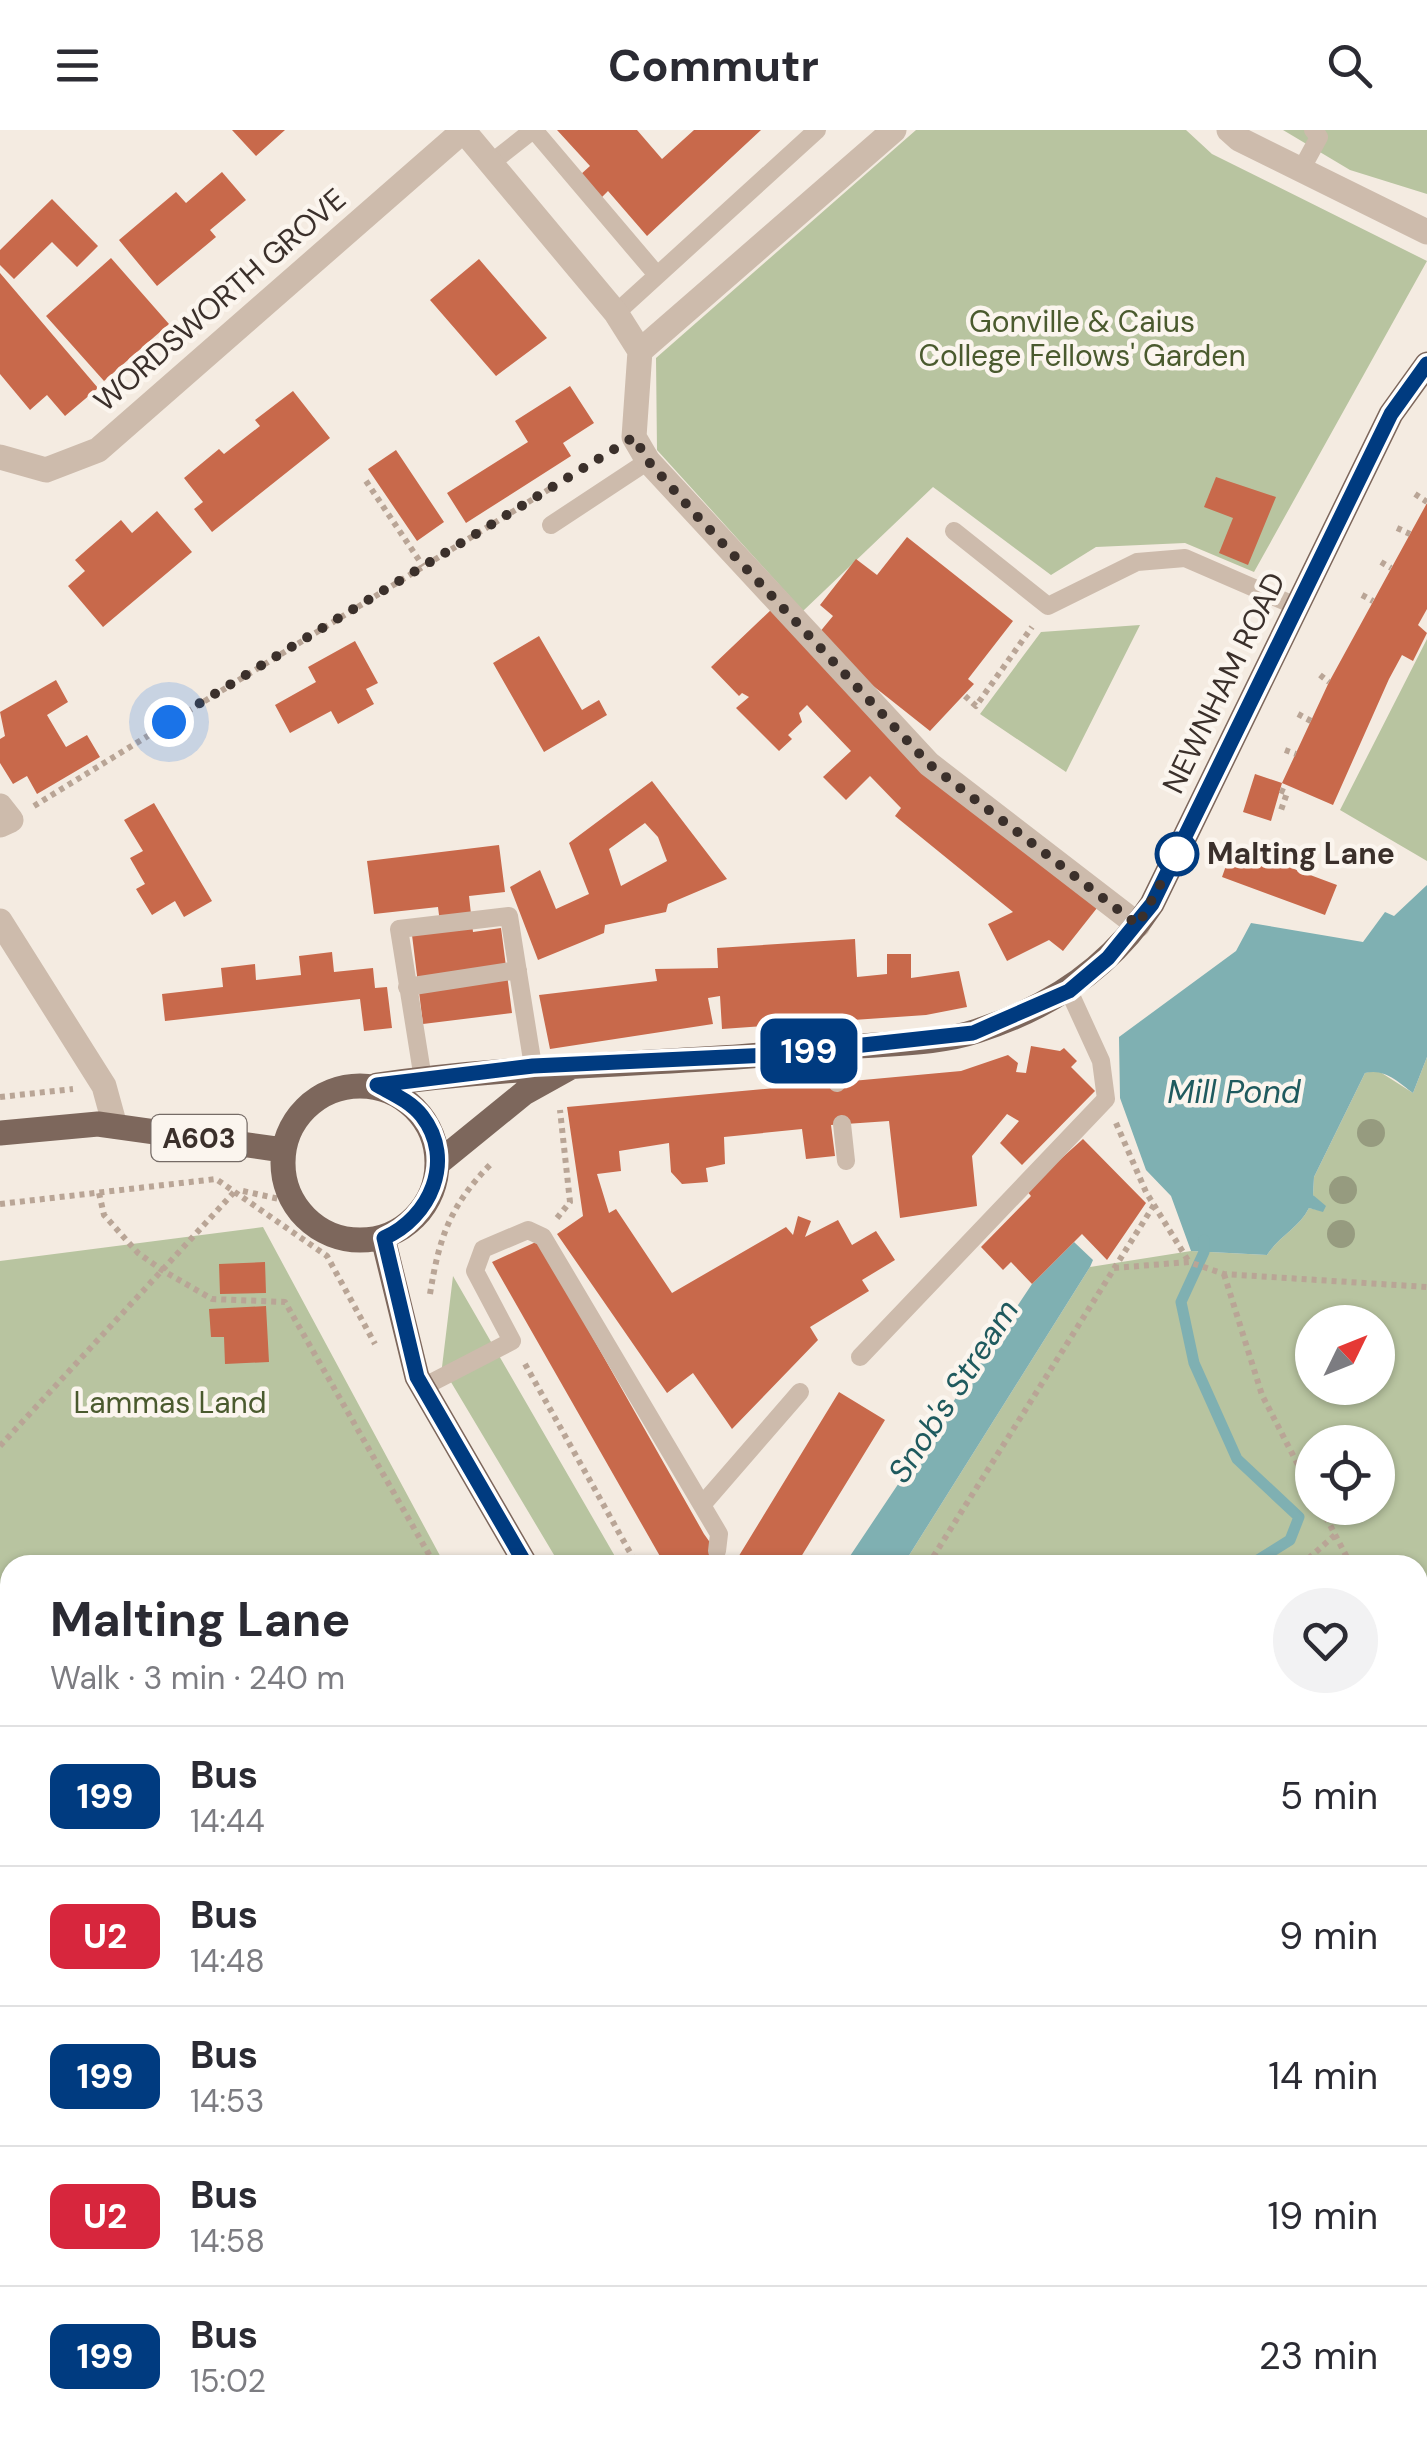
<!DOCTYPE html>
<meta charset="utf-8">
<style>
:root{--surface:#fff;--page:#f2f2f3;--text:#2b2b33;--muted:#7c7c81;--line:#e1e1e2}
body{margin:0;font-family:"DM Sans",sans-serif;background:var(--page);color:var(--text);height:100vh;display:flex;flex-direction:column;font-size:38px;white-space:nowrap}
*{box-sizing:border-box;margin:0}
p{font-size:32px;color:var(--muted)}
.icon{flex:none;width:55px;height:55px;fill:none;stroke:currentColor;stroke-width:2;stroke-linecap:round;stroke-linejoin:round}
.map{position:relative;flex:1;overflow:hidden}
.side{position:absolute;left:0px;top:1425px;width:1428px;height:890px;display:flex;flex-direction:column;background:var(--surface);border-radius:30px 30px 0 0;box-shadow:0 2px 8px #0004}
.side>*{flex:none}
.badge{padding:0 20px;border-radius:15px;font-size:35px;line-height:65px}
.needle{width:65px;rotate:47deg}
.buttons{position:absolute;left:1295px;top:1175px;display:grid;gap:20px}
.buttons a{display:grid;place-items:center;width:100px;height:100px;border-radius:50%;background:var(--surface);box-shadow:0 2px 8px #0004;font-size:50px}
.you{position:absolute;width:50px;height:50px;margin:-25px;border:8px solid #fff;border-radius:50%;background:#1a73e8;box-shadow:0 0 0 15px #1a73e833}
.map>.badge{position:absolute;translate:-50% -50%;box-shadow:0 0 0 5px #fff}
.round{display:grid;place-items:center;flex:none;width:105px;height:105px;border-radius:52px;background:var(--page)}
.summary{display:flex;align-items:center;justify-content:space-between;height:170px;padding:0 50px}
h1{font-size:48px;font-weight:700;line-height:75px}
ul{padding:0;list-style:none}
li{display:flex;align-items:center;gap:30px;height:140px;padding:0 50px;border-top:2px solid var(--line)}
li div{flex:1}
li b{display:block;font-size:38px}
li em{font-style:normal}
li .badge{min-width:110px;font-weight:700;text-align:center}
header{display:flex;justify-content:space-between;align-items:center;height:130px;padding:0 50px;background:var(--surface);font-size:45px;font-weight:700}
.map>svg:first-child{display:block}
</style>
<header><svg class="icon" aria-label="menu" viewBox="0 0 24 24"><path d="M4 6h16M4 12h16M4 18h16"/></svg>Commutr<svg class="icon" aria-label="search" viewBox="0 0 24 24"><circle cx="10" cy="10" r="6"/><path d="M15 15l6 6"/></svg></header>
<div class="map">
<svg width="1427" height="2315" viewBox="0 0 1427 2315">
<rect width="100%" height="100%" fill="#f4ebe1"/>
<!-- green -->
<path fill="#b8c4a0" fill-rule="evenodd" d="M916 0H1186L1212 24 1427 131 1254 442 1185 413 1096 417 1051 445 933 357 803 481 657 320 656 228Z
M1283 0H1427V64L1350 40Z
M1140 495 1066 642 980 584 1041 502Z
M1427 509V731L1340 680Z
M1427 927V2315H1073L1067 2305H1418V1435H903L1090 1137 1191 1121 1267 1125C1279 1106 1299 1098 1309 1078L1323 1081 1313 1065 1314 1047 1365 943 1377 940 1413 963ZM1312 1192H1378V1258H1312ZM1312 1312H1378V1378H1312Z
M263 1097 445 1435H10V2305H201L193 2315H0V1131Z
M453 1146 620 1435H560L442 1237Z
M281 2305H966L972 2315H273Z"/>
<!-- water -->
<path fill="#7fb0b2" d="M1427 755V927L1413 963C1398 952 1385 938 1365 943L1314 1047 1313 1065 1326 1076 1323 1082 1309 1078C1299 1098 1279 1106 1267 1125L1191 1121 1171 1066 1146 1040 1120 968 1119 907 1236 821 1251 793 1363 812 1385 782 1394 786Z
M1074 1112 1093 1130 1090 1137 903 1435H844L1032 1154Z"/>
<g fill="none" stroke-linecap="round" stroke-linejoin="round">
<!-- stream -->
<path stroke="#7fb0b2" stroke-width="11" d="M1204 1110V1122L1181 1172 1194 1233 1237 1329 1299 1387 1290 1410 1250 1435
M930 2315 948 2305"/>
</g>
<!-- building -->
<path fill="#c8694b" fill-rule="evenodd" d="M232 0H285L256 26Z
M557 0H637L662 29 694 0H761L647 106 608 61 601 68 580 45 590 36Z
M222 42 246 70 210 100 216 107 157 156 119 110 176 62 186 73Z
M52 69 98 116 77 137 52 112 14 149 0 135V120Z
M111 128 169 194 104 251 46 186Z
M479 129 547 208 496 246 430 170Z
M0 143 98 258 65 286 47 265 30 280 0 244Z
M570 256 594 293 563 313 571 326 466 393 447 363 528 312 515 291Z
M293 261 330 308 212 402 194 379 203 372 184 348 219 319 224 324 260 296 255 290Z
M396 320 444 392 417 411 368 339Z
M1216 347 1276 367 1248 435 1219 423 1233 388 1204 377Z
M1427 373V479L1418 495 1427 503 1413 531 1402 525 1389 549 1333 675 1282 653 1329 552Z
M157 381 192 422 103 497 68 456 85 441 75 430 121 390 132 403Z
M907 407 1013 491 968 549 974 554 930 601 814 509 833 486 820 475 856 429 877 445Z
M773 478 1097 778 1063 821 1049 810 1007 831 988 794 1013 782 895 686 901 678 870 646 846 670 823 647 851 621 807 575 799 583 802 592 788 605 792 609 779 621 736 578 749 567 742 563 739 566 711 537Z
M539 506 582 580 599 570 607 585 544 622 493 533Z
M355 511 378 553 366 559 374 574 338 594 331 581 290 603 275 575 316 552 308 537Z
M56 550 68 572 47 585 57 602 66 617 87 605 100 627 37 664 27 646 13 654 0 633V609L5 606 0 582Z
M1255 644 1282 653 1271 691 1243 682Z
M652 651 727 749 668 774 666 782 605 795 604 803 538 830 510 757 540 740 556 779 589 764 569 713ZM645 693 658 707 667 731 621 756 609 719Z
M154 673 212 771 184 787 175 771 152 785 136 759 145 754 130 728 143 721 124 690Z
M499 715 505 762 469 766 473 802 501 798 512 883 423 894 412 805 441 801 438 777 374 784 367 731Z
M1233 716 1337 755 1325 785 1222 747Z
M855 809 857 847 887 844V824H911V848L959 841 967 877 926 885 722 899 720 866 708 868 713 894 550 919 539 865 657 851 655 839 718 838 717 818Z
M332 822 334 842 373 838 375 858 387 857 392 898 364 901 360 869 165 891 162 864 223 857 221 838 255 834 256 850 301 845 299 826Z
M1031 916 1060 921 1064 918 1077 931 1071 937 1095 961 1022 1035 1000 1013 1019 991 1007 984 972 1026 977 1076 900 1088 889 991 831 995 835 1026 806 1029 802 999 724 1007 725 1034 706 1038 708 1052 682 1054 671 1042 669 1013 619 1021 621 1041 597 1044 609 1083 616 1079 672 1163 786 1097 793 1105 798 1086 811 1091 805 1107 838 1090 852 1115 876 1101 895 1130 862 1150 869 1161 810 1197 818 1210 732 1299 693 1243 667 1263 557 1104 583 1086 567 977 961 941 1008 925 1018 933 1016 942 1026 943Z
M1083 1009 1146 1073 1107 1130 1082 1104 1032 1154 1011 1132 1003 1140 981 1117 1031 1066 1026 1060Z
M538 1111 704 1404 726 1435H665L492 1132Z
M265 1132 266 1163 220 1164 219 1134Z
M266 1176 269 1232 225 1234 224 1207H211L209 1179Z
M839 1262 885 1290 796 1435H747L737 1429Z"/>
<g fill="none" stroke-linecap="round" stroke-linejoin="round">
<!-- path -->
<path stroke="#b9a596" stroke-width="6" stroke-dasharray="5 5" stroke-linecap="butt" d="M366 351 423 436
M1415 364 1427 372
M1397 398 1410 404
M1381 432 1391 438
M1362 465 1373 471
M1320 545 1329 552
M965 566 976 576 1032 497
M1298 584 1311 591
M1285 620 1296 624
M1280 660 1287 663 1281 680
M34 676 556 355
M0 967 73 959
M1116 993 1146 1062 1189 1132
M243 1061 293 1072
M99 1063 104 1085 138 1123 162 1140 212 1169 285 1172 435 1435
M0 1074 216 1049 327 1126 375 1214
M557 1088 570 1072 560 980
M1114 1138 1189 1132 1224 1144 1427 1157
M1224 1144 1262 1265 1312 1362
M430 1164C439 1108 450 1075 491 1034
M525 1234 637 1435
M0 1316 237 1059
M1321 1378 1351 1435
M928 1435 1154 1075
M1301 1435 1335 1405
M0 1465 10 1469
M1418 1560 1427 1582
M0 2032 10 2048
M0 2270 10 2259
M1158 2305 1164 2315
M287 2315 295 2305
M504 2315 512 2305"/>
<!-- service -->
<path stroke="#cdbbac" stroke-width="18" d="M534 0 657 145
M491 33 533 0
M1301 40 1319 7 1313 0
M616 183 817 0
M551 395 648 331
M954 401 1048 476 1137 432 1185 428 1298 477
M407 857 518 840
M833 919 837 953
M423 949 399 799 509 786 533 936
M842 994 846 1031
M860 1227 1106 969 1101 931 1069 861
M423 1257 512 1211 475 1141 483 1119 528 1100 543 1107 719 1404 717 1421
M702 1375 800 1262"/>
<!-- minor -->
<path stroke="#cdbbac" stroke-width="25" d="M463 0 616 183 640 221
M640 221 634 307 648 331 929 634 1138 795
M640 221 894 0
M0 327 46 340 98 320 464 0
M0 676 11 690 0 695
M0 791 104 956 115 996"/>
<!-- tertiary -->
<path stroke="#cdbbac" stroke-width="25" d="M1229 0 1239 9 1427 102"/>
<!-- primary -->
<path stroke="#7d675c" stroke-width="25" d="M377 955C535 932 691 935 848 917 889 913 938 914 977 901 1049 878 1110 838 1152 774L1391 284 1427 234
M283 1033a77 77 0 1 1 154 0a77 77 0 1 1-154 0Z
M0 1003 98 994 283 1020
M438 1033 524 963 569 938
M383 1108 417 1247 526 1435
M1031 2305 1037 2315"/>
</g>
<!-- trees -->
<g fill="#969b7f">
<circle cx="1371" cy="1003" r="14"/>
<circle cx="1343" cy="1060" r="14"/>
<circle cx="1341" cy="1104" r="14"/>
</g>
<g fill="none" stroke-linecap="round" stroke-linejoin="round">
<defs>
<path id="line" d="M526 1435 417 1247 384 1108C430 1088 456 1030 422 986 410 971 393 964 377 955L533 936 771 925 973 903 1069 861 1108 828 1152 774 1391 284 1427 234"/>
</defs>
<!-- line casing -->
<use href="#line" stroke="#fff" stroke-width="22"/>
<!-- line -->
<use href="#line" stroke="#003b80" stroke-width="15"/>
<!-- walk -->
<path stroke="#3b302b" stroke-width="10" stroke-dasharray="0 18" d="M169 592 634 307 648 331 696 385 929 634 1138 795 1177 724"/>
</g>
<!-- markers -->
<circle fill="#fff" stroke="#003b80" stroke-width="5" cx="1177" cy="724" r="20"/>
<g text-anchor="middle" stroke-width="9" stroke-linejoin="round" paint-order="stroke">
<!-- shield labels -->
<rect fill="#fbf5ee" stroke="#756b66" stroke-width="2.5" x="151.5" y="985" width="95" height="46" rx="8"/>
<g font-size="28" font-weight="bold" fill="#3b302b">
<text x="199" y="1018">A603</text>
</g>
<!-- street labels -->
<g font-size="30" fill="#3b302b" stroke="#fbf5ee">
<text transform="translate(220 170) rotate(-41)" y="10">WORDSWORTH GROVE</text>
<text transform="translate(1224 553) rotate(-64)" y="10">NEWNHAM ROAD</text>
</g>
<!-- park labels -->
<g font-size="30" fill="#4a5a2e" stroke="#fbf5ee">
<text x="1082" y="202">Gonville &amp; Caius<tspan x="1082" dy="34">College Fellows' Garden</tspan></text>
<text x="170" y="1283">Lammas Land</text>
</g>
<!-- stop labels -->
<g font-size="30" font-weight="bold" fill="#3b302b" stroke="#fbf5ee" text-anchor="start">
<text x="1207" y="734">Malting Lane</text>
</g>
<!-- water labels -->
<g font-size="32" font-style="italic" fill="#1f5a5e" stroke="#fbf5ee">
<text x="1234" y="973">Mill Pond</text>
<text transform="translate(953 1261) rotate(-57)" y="11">Snob's Stream</text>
</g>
</g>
</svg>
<div class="buttons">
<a><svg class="needle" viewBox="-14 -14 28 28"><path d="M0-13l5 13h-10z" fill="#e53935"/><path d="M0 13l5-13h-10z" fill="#7c7c81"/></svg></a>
<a><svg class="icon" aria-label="locate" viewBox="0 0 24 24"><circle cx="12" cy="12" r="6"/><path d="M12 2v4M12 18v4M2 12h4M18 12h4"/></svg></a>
</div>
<div class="you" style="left:169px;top:592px"></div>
<b class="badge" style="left:809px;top:921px;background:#003b80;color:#fff">199</b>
<section class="side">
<div class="summary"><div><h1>Malting Lane</h1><p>Walk · 3 min · 240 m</p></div><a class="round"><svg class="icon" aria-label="heart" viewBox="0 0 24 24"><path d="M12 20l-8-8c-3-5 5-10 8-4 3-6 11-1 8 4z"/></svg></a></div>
<ul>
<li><span class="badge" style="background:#003b80;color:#fff">199</span><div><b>Bus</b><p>14:44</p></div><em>5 min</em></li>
<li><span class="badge" style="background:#d7263d;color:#fff">U2</span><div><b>Bus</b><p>14:48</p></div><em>9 min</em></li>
<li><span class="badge" style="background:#003b80;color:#fff">199</span><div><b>Bus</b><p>14:53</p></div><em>14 min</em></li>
<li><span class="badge" style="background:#d7263d;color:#fff">U2</span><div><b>Bus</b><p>14:58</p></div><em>19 min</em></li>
<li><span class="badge" style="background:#003b80;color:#fff">199</span><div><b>Bus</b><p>15:02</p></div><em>23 min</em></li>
</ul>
</section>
</div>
